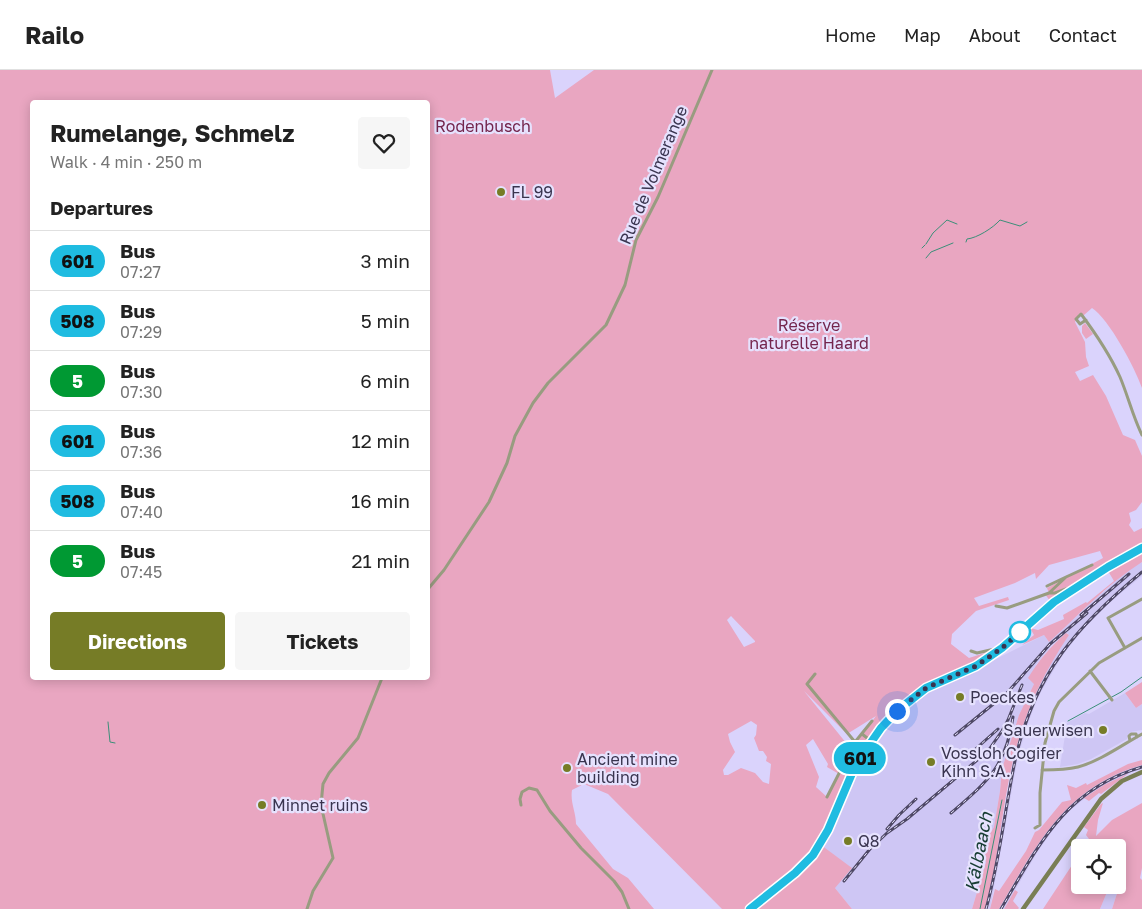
<!DOCTYPE html>
<meta charset="utf-8">
<style>
:root{--surface:#fff;--page:#f6f6f6;--text:#222;--muted:#767676;--line:#e0e0e0;--accent:#767c26}
body{margin:0;font-family:"Golos Text",sans-serif;background:var(--page);color:var(--text);height:100vh;display:flex;flex-direction:column;font-size:19px;white-space:nowrap}
*{box-sizing:border-box;margin:0}
p{font-size:16px;color:var(--muted)}
.icon{flex:none;width:28px;height:28px;fill:none;stroke:currentColor;stroke-width:2;stroke-linecap:round;stroke-linejoin:round}
.map{position:relative;flex:1;overflow:hidden}
.sheet{position:absolute;left:30px;top:30px;width:400px;height:580px;display:flex;flex-direction:column;background:var(--surface);border-radius:5px;box-shadow:0 2px 12px #0003}
.sheet>*{flex:none}
.badge{padding:0 10px;border-radius:16px;font-size:18px;line-height:32px}
.tools{position:absolute;left:1071px;top:769px;display:grid;gap:10px}
.tools a{display:grid;place-items:center;width:55px;height:55px;border-radius:5px;background:var(--surface);box-shadow:0 2px 12px #0003;font-size:25px}
.you{position:absolute;width:25px;height:25px;margin:-12px;border:4px solid #fff;border-radius:50%;background:#1a73e8;box-shadow:0 0 0 8px #1a73e833}
.map>.badge{position:absolute;translate:-50% -50%;box-shadow:0 0 0 2px #fff}
h2{padding:0 20px;font-size:19px;line-height:45px}
.round{display:grid;place-items:center;flex:none;width:52px;height:52px;border-radius:5px;background:var(--page)}
.head{display:flex;align-items:center;justify-content:space-between;height:85px;padding:0 20px}
h1{font-size:24px;font-weight:700;line-height:38px}
.primary-button{display:flex;gap:10px;margin-top:auto;padding:10px 20px}
.primary-button a{flex:1;height:58px;border-radius:5px;background:var(--accent);color:#fff;font-size:20px;font-weight:700;line-height:58px;text-align:center}
.primary-button a+a{background:var(--page);color:var(--text)}
ul{padding:0;list-style:none}
li{display:flex;align-items:center;gap:15px;height:60px;padding:0 20px;border-top:1px solid var(--line)}
li div{flex:1}
li b{display:block;font-size:19px}
li em{font-style:normal}
li .badge{min-width:55px;font-weight:700;text-align:center}
header{display:flex;align-items:center;gap:30px;box-sizing:border-box;height:70px;padding:0 25px;background:var(--surface);border-bottom:1px solid var(--line)}
header strong{font-size:24px}
nav{display:flex;gap:28px;margin-inline-start:auto;font-size:18px}
.map>svg:first-child{display:block}
</style>
<header>
<strong>Railo</strong>
<nav><a>Home</a><a>Map</a><a>About</a><a>Contact</a></nav>
</header>
<div class="map">
<svg width="1142" height="839" viewBox="0 0 1142 839">
<rect width="100%" height="100%" fill="#dad3fc"/>
<!-- built -->
<path fill="#cec6f4" d="M1142 492V506L1110 532 1083 559 1062 586 1038 627 1027 656 1018 687 990 839H985L1017 675 1034 625 1057 582 1069 565 1067 563 1052 575 1036 595 1034 614 1019 645 1002 699 1000 721 994 757 979 783 986 792 972 839H852L835 818 821 775 848 708 871 671 916 625 978 598 1044 565 1049 572 1097 527 1130 499Z
M1125 623 1136 638 1142 634V660L1130 662 1127 669 1091 689 1078 694 1060 697 1067 653 1085 643 1089 644Z
M1142 695V699L1129 703 1094 721 1063 746 1038 781 1004 839H999L1035 778 1048 759 1070 735 1102 712 1121 702Z
M1119 799 1121 811 1112 839H1100L1110 815H1118Z"/>
<!-- green -->
<path fill="#e9a6c1" fill-rule="evenodd" d="M0 0H550L555 28 594 0H1142V318C1135 298 1109 249 1092 238L1084 245 1079 244 1075 252 1085 272 1086 287 1089 296 1075 302 1080 311 1093 305 1106 326 1123 365 1135 370 1142 386V432L1136 440 1129 443 1131 451 1129 455 1134 462 1142 458V473L1050 531 1045 524 1049 523 1047 518 1103 488 1100 481 1049 495 1036 509 1035 503 1015 513 974 528 979 536 1008 527 1009 530 976 541 952 564 951 574 969 588 994 580 976 596 926 619 897 641 856 694 821 775 852 798 835 818 852 839H722L608 724 584 714 572 720C570 733 576 742 576 754L613 799 628 808 654 839H0ZM32 32H428V608H32ZM731 546 755 571V572L744 577 727 550ZM804 621 847 664 876 646 851 679ZM751 651 757 655 756 665 754 668 759 681H763L767 687 766 691 771 694 769 714 763 712 755 703 741 698 728 705H724L723 700 735 682 730 672 728 664ZM813 669 828 694 827 697 839 704 827 727 816 717 819 707 806 675Z
M1085 253 1093 264 1086 269 1082 263V256Z
M1142 478V492C1107 514 1079 545 1049 572L1044 565 1022 575 1034 565 1030 558 1038 560 1064 549 1063 545 1086 532 1087 533 1114 511 1108 501 1134 486 1133 483Z
M1066 563 1069 565C1046 599 1028 635 1017 675 1002 728 1000 785 985 839H972L986 792 979 783 994 757 1000 721 1002 699 1019 645 1034 614 1028 608C1039 590 1051 576 1066 563Z
M1142 612V634L1136 638 1125 623Z
M1142 690V695C1065 717 1036 775 999 839H990L995 819 999 821 1026 781 1035 762 1039 760 1062 732 1071 730 1067 715 1076 718 1086 713 1087 715 1128 694Z
M1129 703 1101 724 1099 723 1089 731 1084 728 1104 715Z
M1103 733 1098 750 1096 766 1112 750 1142 733V798L1140 808 1142 810V839H1112L1121 811 1119 800 1118 801V778L1084 777 1089 769 1086 765 1088 760 1084 757 1101 734Z
M1080 783V815H1110L1100 839H1043Z
M1015 820 1018 822 1013 831 1019 838 1018 839H1004Z"/>
<g fill="none" stroke-linecap="round" stroke-linejoin="round">
<!-- stream -->
<path stroke="#3b8f79" stroke-width="1" d="M966 172 967 169C977 168 993 158 1000 150L1020 156 1027 152
M926 174 933 163 947 150 957 154
M922 178 925 175
M926 188 931 182 953 173
M1068 651 1121 622 1142 607
M108 652 110 672 115 673
M980 839 1002 730"/>
<!-- street -->
<path stroke="#989c80" stroke-width="3" d="M1086 250 1080 254 1076 249 1081 244C1096 264 1110 285 1120 307 1128 326 1133 347 1142 365
M1066 507 1092 495
M1047 516 1066 507 1049 523H1055L1066 519 1070 522
M428 519 444 500 489 432 507 393 515 366 533 333 548 313 606 255 625 215 636 170 658 127 712 0
M996 536 1007 538 1049 523
M1125 578 1108 548 1142 529
M971 581 977 583 999 578
M1090 601 1112 630
M815 604 807 614 855 672
M862 664 871 671
M1130 671 1129 666 1131 664H1136L1137 667
M1042 700C1054 700 1066 700 1078 697 1100 691 1122 675 1142 664
M827 727 855 672 872 651
M521 735 520 729 522 722 529 718 537 720 550 741 581 778 614 811 622 822 629 839
M1035 758 1040 755V723L1045 673 1054 641 1059 632 1099 593 1142 568
M307 839 313 821 333 788 321 735 323 714 329 703 358 668 382 608"/>
<!-- secondary -->
<path stroke="#797e54" stroke-width="4.5" d="M1023 839 1101 729 1122 711 1142 702"/>
<!-- primary -->
<path stroke="#636833" stroke-width="5" d="M750 839 795 803 813 785 828 759 856 694 881 658 897 641 926 619 976 596 1002 577 1054 532 1109 497 1142 478"/>
<defs>
<path id="rail" d="M1081 545 1129 504
M955 665 1007 623 1050 574 1087 543
M970 684 998 659
M951 743C987 712 1006 697 1013 647
M887 759 899 745 916 729
M870 779 887 763 907 749 988 681 1002 661 1008 650 1022 615
M844 811 874 774
M986 839C1000 789 1005 737 1016 686 1036 602 1077 556 1142 502
M1001 839C1038 776 1065 719 1142 697"/>
</defs>
<!-- rail casing -->
<use href="#rail" stroke="#4e4865" stroke-width="3"/>
<!-- rail -->
<use href="#rail" stroke="#e6e2fe" stroke-width="1" stroke-dasharray="4" stroke-linecap="butt"/>
</g>
<g fill="none" stroke-linecap="round" stroke-linejoin="round">
<defs>
<path id="line" d="M750 839 795 803 813 785 828 760 856 694 881 658 897 641 926 618 976 596 1002 578 1054 532 1108 497 1142 478"/>
</defs>
<!-- line casing -->
<use href="#line" stroke="#fff" stroke-width="11"/>
<!-- line -->
<use href="#line" stroke="#1fbce1" stroke-width="8"/>
<!-- walk -->
<path stroke="#39344f" stroke-width="5" stroke-dasharray="0 9" d="M897 641 926 618 976 596 1002 578 1022 560 1020 562"/>
</g>
<!-- markers -->
<g fill="#767c26" stroke="#e6e2fe" stroke-width="2">
<circle cx="501" cy="122" r="5"/>
<circle cx="960" cy="627" r="5"/>
<circle cx="1103" cy="660" r="5"/>
<circle cx="931" cy="692" r="5"/>
<circle cx="567" cy="698" r="5"/>
<circle cx="262" cy="735" r="5"/>
<circle cx="848" cy="771" r="5"/>
</g>
<circle fill="#fff" stroke="#1fbce1" stroke-width="2.5" cx="1020" cy="562" r="10"/>
<g text-anchor="middle" stroke-width="4.5" stroke-linejoin="round" paint-order="stroke">
<!-- park labels -->
<g font-size="16" fill="#74254d" stroke="#e6e2fe">
<text x="483" y="62">Rodenbusch</text>
<text x="809" y="261">Réserve<tspan x="809" dy="18">naturelle Haard</tspan></text>
</g>
<!-- street labels -->
<g font-size="16" fill="#39344f" stroke="#e6e2fe">
<text transform="translate(653 105) rotate(-67)" y="6">Rue de Volmerange</text>
</g>
<!-- poi labels -->
<g font-size="16" fill="#39344f" stroke="#e6e2fe" text-anchor="start">
<text x="511" y="128">FL 99</text>
<text x="970" y="633">Poeckes</text>
<text x="1093" y="666" text-anchor="end">Sauerwisen</text>
<text x="941" y="689">Vossloh Cogifer<tspan x="941" dy="18">Kihn S.A.</tspan></text>
<text x="577" y="695">Ancient mine<tspan x="577" dy="18">building</tspan></text>
<text x="272" y="741">Minnet ruins</text>
<text x="858" y="777">Q8</text>
</g>
<!-- water labels -->
<g font-size="18" font-style="italic" fill="#173d33" stroke="#e6e2fe">
<text transform="translate(979 782) rotate(-79)" y="6">Kälbaach</text>
</g>
</g>
</svg>
<div class="tools">
<a><svg class="icon" aria-label="locate" viewBox="0 0 24 24"><circle cx="12" cy="12" r="6"/><path d="M12 2v4M12 18v4M2 12h4M18 12h4"/></svg></a>
</div>
<div class="you" style="left:897px;top:641px"></div>
<b class="badge" style="left:860px;top:688px;background:#1fbce1;color:#111">601</b>
<section class="sheet">
<div class="head"><div><h1>Rumelange, Schmelz</h1><p>Walk · 4 min · 250 m</p></div><a class="round"><svg class="icon" aria-label="heart" viewBox="0 0 24 24"><path d="M12 20l-8-8c-3-5 5-10 8-4 3-6 11-1 8 4z"/></svg></a></div>
<h2>Departures</h2>
<ul>
<li><span class="badge" style="background:#1fbce1;color:#111">601</span><div><b>Bus</b><p>07:27</p></div><em>3 min</em></li>
<li><span class="badge" style="background:#1fbce1;color:#111">508</span><div><b>Bus</b><p>07:29</p></div><em>5 min</em></li>
<li><span class="badge" style="background:#093;color:#fff">5</span><div><b>Bus</b><p>07:30</p></div><em>6 min</em></li>
<li><span class="badge" style="background:#1fbce1;color:#111">601</span><div><b>Bus</b><p>07:36</p></div><em>12 min</em></li>
<li><span class="badge" style="background:#1fbce1;color:#111">508</span><div><b>Bus</b><p>07:40</p></div><em>16 min</em></li>
<li><span class="badge" style="background:#093;color:#fff">5</span><div><b>Bus</b><p>07:45</p></div><em>21 min</em></li>
</ul>
<div class="primary-button"><a>Directions</a><a>Tickets</a></div>
</section>
</div>
